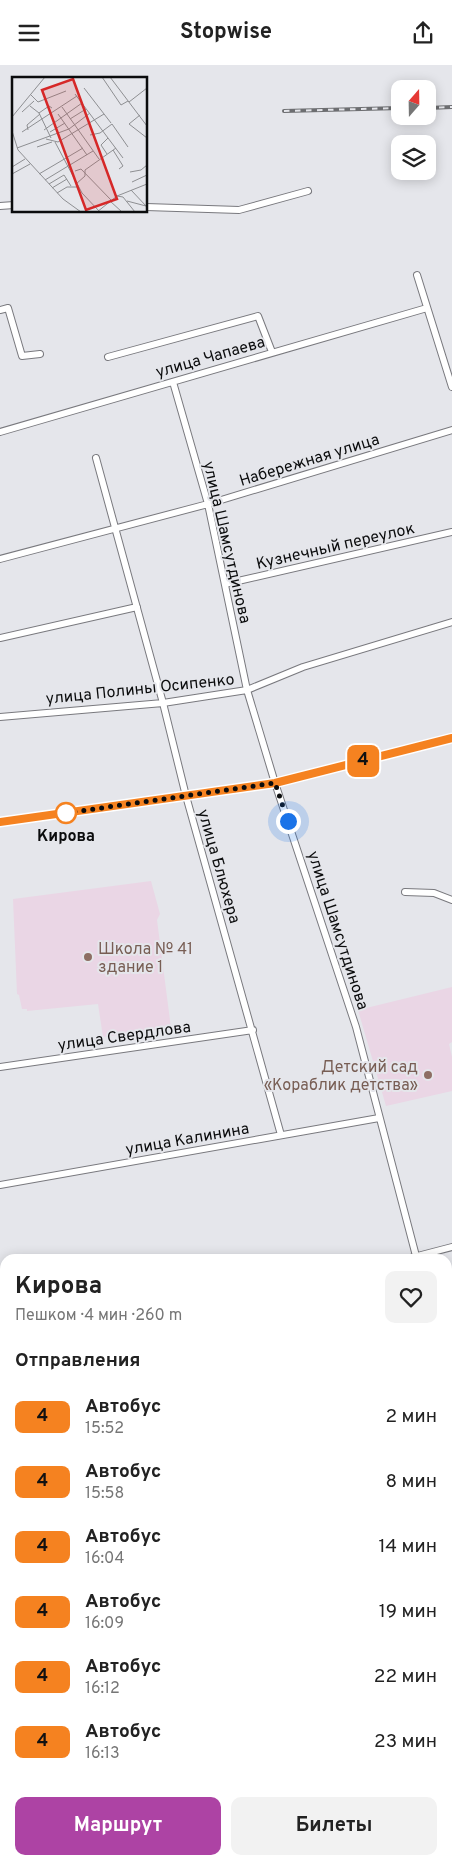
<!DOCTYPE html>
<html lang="ru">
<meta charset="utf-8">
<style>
:root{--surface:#fff;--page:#f2f2f2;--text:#222;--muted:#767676;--accent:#ad43a4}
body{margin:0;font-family:Overpass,sans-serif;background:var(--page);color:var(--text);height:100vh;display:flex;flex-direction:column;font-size:19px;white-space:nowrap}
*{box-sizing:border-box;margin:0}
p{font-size:16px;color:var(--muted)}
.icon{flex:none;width:28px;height:28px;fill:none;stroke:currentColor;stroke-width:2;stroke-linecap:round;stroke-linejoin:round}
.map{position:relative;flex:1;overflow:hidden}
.drawer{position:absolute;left:0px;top:1189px;width:452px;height:611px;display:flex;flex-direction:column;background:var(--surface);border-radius:15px 15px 0 0;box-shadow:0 2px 12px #0003}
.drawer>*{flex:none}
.badge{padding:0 10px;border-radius:8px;font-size:18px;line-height:32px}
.needle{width:32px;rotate:20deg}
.controls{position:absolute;left:391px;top:15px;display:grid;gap:10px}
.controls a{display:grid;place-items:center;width:45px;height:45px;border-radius:10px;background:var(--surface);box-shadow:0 2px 12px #0003;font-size:25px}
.you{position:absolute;width:25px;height:25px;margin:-12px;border:4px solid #fff;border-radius:50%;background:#1a73e8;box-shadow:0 0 0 8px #1a73e833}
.map>.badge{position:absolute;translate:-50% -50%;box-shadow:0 0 0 2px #fff}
h2{padding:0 15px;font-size:19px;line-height:45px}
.round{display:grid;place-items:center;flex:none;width:52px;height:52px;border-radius:10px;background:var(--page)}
.headline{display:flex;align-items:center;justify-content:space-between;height:85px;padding:0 15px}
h1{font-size:24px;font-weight:700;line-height:38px}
.button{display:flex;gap:10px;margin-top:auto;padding:10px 15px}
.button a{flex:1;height:58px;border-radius:10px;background:var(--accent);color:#fff;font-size:20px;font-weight:700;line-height:58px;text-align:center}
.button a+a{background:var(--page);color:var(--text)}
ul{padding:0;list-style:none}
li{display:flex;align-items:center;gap:15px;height:65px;padding:0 15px}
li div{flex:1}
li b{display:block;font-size:19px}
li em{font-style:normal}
li .badge{min-width:55px;font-weight:700;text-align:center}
header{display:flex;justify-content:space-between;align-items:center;height:65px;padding:0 15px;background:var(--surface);font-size:22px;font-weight:700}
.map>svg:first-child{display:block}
</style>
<header><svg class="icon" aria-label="menu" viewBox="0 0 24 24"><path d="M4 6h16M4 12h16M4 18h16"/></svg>Stopwise<svg class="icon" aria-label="share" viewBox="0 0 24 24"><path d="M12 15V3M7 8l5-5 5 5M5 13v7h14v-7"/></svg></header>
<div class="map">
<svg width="452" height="1799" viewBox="0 0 452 1799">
<rect width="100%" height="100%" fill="#e5e6eb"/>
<!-- education -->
<path fill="#ead6e5" d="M151 816 160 849 157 855 171 963 103 972 98 939 27 946V944H22L19 930 17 929 13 834Z
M452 922V977L449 979 452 992V1026L386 1041 358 945Z
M5 1643V1709L0 1710V1645Z"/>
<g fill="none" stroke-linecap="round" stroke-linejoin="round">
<defs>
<path id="minor" d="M0 141 14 140
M146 142 239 145 308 126
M417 210 452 322
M0 245 8 243 22 291 40 289
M108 292 258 251 272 287
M173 317 208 439 247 625 275 718 356 962 416 1191
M0 367 427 243
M96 393 163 638 186 731 281 1070
M0 494 208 439 452 365
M225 519 452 467
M0 573 137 542
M0 652 163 638 247 625 303 602 452 557
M0 757 275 718 452 673
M405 827 434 828 452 835
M0 1002 253 965
M0 1120 379 1053
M406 1194 452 1182
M0 1396 5 1394
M0 1437 5 1462
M0 1639 5 1638
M134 1795 135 1799
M372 1795 375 1799"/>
<path id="primary" d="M448 1758 452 1757
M333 1799 343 1795"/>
</defs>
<!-- minor casing -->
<use href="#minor" stroke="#79797e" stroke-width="8"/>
<!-- primary casing -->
<use href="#primary" stroke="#a66e65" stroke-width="11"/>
<!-- minor -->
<use href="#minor" stroke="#fff" stroke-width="6"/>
<!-- primary -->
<use href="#primary" stroke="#fcc7bf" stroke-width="10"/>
<defs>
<path id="rail" d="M428 43 452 42
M284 46 400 43"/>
</defs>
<!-- rail casing -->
<use href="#rail" stroke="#6d6e71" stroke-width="4"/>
<!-- rail -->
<use href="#rail" stroke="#e5e6eb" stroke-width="2" stroke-dasharray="5.5" stroke-linecap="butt"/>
</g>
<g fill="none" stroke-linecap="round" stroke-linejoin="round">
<defs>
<path id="line" d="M0 757 275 718 452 673"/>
</defs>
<!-- line casing -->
<use href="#line" stroke="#fff" stroke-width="11"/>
<!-- line -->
<use href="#line" stroke="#f58220" stroke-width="8"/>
<!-- walk -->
<path stroke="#0b0c0d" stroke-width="5" stroke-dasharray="0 9" d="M66 748 275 718 288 756"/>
</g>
<!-- markers -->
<circle fill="#fff" stroke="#f58220" stroke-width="2.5" cx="66" cy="748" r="10"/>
<g fill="#8d6e63" stroke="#e5e6eb" stroke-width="2">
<circle cx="88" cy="892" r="5"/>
<circle cx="428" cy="1010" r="5"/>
</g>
<g text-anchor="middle" stroke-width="4" stroke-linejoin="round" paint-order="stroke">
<!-- street labels -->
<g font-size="16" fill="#0b0c0d" stroke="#e5e6eb">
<text transform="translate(210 291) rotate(-16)" y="6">улица Чапаева</text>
<text transform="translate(309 394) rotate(-17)" y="6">Набережная улица</text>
<text transform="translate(228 477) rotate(77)" y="6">улица Шамсутдинова</text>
<text transform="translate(335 480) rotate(-13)" y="6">Кузнечный переулок</text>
<text transform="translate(140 623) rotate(-6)" y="6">улица Полины Осипенко</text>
<text transform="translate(220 801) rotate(74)" y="6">улица Блюхера</text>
<text transform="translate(339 865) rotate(72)" y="6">улица Шамсутдинова</text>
<text transform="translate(124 970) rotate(-8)" y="6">улица Свердлова</text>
<text transform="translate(187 1073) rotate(-10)" y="6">улица Калинина</text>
</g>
<!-- stop labels -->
<g font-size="16" font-weight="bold" fill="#0b0c0d" stroke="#e5e6eb">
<text x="66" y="776">Кирова</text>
</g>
<!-- education labels -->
<g font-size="16" fill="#785e54" stroke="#e5e6eb" text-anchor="start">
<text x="98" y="889">Школа № 41<tspan x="98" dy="18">здание 1</tspan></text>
<text x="418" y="1007" text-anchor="end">Детский сад<tspan x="418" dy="18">«Кораблик детства»</tspan></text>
</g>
</g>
<!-- overview -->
<g transform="translate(12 12)">
<rect width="135" height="135" fill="#e5e6eb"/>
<path fill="none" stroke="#8e8f92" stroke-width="1" d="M90 0 109 28 116 24M98 0 135 49M72 11 99 46M63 17 111 81M19 18 26 25 54 14M117 25 135 11M18 29 27 36 39 61M50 30 87 82M10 35 22 24M27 36 37 29 40 31M46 37 75 78M128 38 117 47 135 61M0 40 33 0M58 42 74 32M16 53 15 48 28 37M32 53 70 26M0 54 6 73 51 122 69 135M10 55 65 19M38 55 53 46M78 58 88 56 100 47 116 70M34 62 46 65 92 37M43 65 70 116 87 134M25 70 40 65M5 71 57 52 78 36M101 73 111 89 107 92M95 77 89 68 96 61M0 90 13 82M63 94 69 92 99 123M118 95 129 93 135 88M0 97 18 87M27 97 71 71M33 103 81 74M120 105 135 98M37 107 52 98 59 109M64 107 73 99V93L104 71M40 111 55 102M119 113 135 130M45 116 55 110H66M105 119 111 120 123 135M98 124 110 135M115 124 134 129M85 135 105 119 135 107"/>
<path fill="#d62828" fill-opacity="0.15" stroke="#d62828" stroke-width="2.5" d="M61 2 105 122 74 133 30 13Z"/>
<rect width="135" height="135" fill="none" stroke="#0b0c0d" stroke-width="2.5"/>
</g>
</svg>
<div class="controls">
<a><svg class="needle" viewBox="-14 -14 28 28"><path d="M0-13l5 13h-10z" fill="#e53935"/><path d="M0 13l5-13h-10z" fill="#767676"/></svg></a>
<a><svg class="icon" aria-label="layers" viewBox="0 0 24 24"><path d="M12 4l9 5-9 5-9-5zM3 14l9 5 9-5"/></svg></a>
</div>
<div class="you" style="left:288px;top:756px"></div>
<b class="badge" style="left:363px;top:696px;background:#f58220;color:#111">4</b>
<section class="drawer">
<div class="headline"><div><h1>Кирова</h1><p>Пешком · 4 мин · 260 m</p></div><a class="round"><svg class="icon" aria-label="heart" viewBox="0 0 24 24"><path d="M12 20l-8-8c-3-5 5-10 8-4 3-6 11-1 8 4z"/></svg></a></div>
<h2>Отправления</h2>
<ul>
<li><span class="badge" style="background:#f58220;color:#111">4</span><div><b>Автобус</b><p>15:52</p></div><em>2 мин</em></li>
<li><span class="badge" style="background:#f58220;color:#111">4</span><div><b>Автобус</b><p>15:58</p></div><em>8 мин</em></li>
<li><span class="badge" style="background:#f58220;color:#111">4</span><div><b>Автобус</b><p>16:04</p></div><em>14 мин</em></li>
<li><span class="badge" style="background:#f58220;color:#111">4</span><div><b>Автобус</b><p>16:09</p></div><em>19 мин</em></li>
<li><span class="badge" style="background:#f58220;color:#111">4</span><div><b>Автобус</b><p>16:12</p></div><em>22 мин</em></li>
<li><span class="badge" style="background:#f58220;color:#111">4</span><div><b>Автобус</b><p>16:13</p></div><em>23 мин</em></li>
</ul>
<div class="button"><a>Маршрут</a><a>Билеты</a></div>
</section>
</div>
